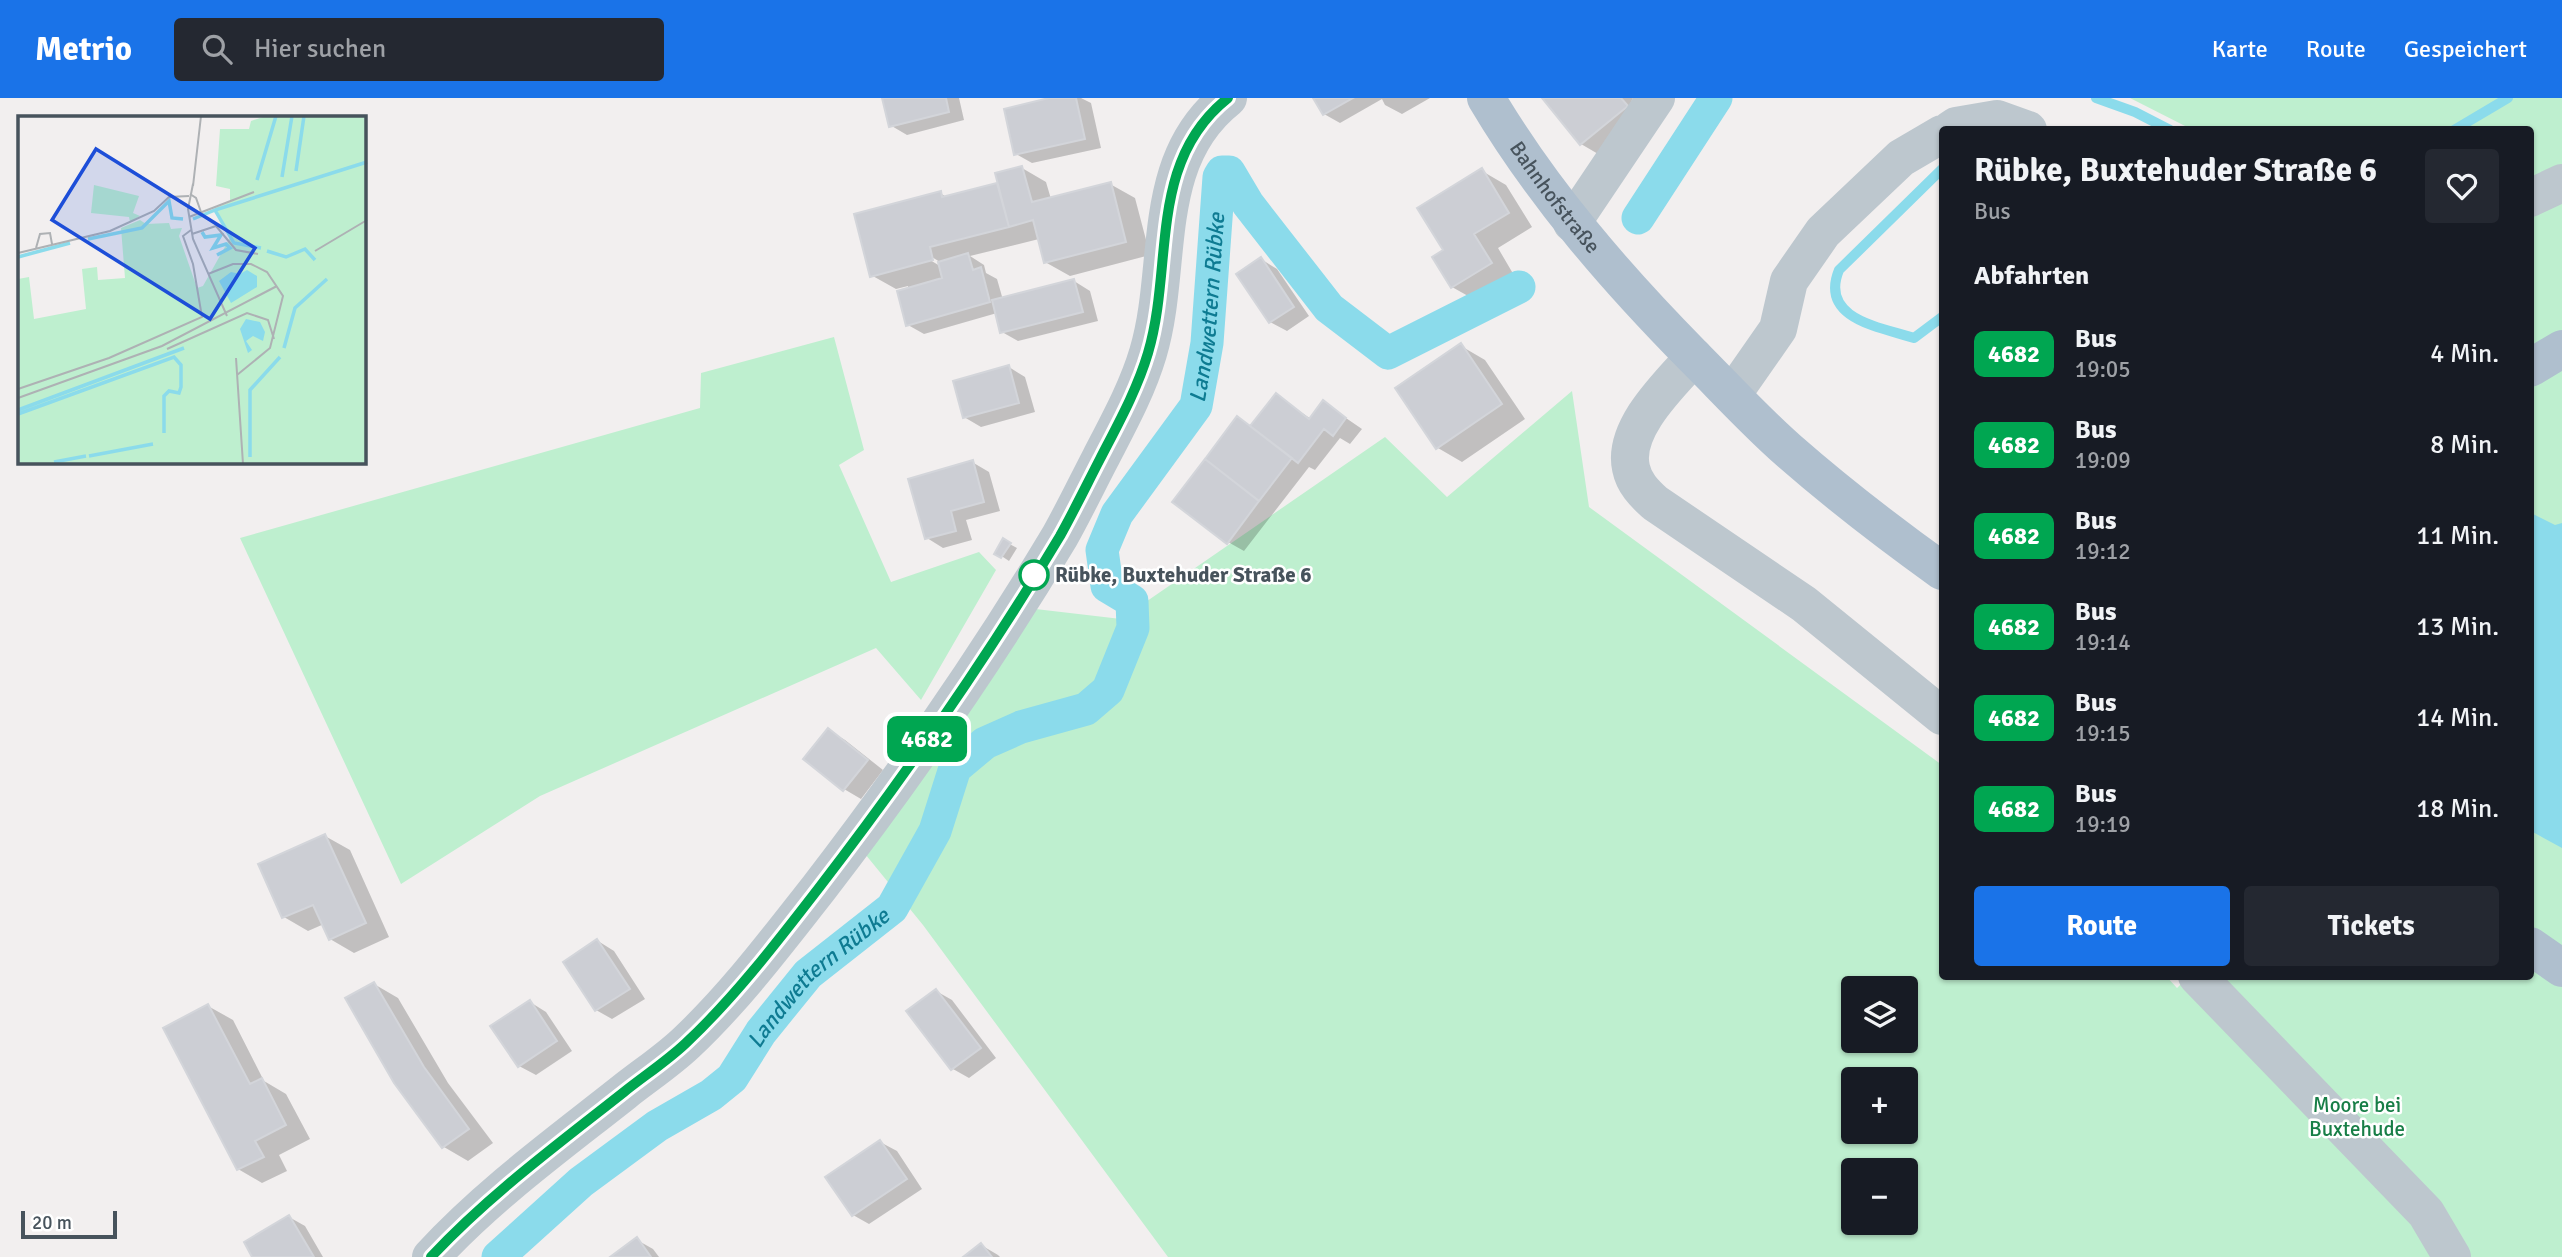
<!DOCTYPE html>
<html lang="de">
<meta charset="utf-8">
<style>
:root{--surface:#171b24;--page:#242831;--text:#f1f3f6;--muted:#9ea1a6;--accent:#1a73e8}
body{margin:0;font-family:Signika,sans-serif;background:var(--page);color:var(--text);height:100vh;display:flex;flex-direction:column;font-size:26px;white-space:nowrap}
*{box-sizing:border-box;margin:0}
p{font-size:23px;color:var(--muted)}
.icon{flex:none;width:38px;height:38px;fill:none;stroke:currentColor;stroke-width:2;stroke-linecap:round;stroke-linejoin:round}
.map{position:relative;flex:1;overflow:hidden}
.side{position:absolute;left:1939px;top:28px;width:595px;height:854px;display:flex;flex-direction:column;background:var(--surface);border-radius:7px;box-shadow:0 2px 5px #0004}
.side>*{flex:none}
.badge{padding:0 14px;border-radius:10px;font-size:24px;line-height:46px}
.buttons{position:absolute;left:1841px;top:878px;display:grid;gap:14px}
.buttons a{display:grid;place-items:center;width:77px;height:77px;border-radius:7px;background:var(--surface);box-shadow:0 2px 5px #0004;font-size:35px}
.scale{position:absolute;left:21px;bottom:18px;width:96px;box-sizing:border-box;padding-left:7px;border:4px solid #47535c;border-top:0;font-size:19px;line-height:24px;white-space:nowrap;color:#47535c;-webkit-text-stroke:5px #fff;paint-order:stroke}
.map>.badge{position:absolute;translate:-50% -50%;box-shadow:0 0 0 4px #fff}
h2{padding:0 35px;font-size:26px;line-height:63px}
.round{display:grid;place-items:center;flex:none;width:74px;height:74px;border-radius:7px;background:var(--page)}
.summary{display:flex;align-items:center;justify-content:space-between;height:119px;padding:0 35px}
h1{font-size:33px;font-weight:800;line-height:52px}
.primary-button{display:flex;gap:14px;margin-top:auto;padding:14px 35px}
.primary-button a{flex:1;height:80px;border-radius:7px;background:var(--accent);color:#fff;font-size:28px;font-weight:800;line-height:80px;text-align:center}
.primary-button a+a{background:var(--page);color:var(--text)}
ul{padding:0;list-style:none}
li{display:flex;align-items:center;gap:21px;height:91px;padding:0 35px}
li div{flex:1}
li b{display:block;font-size:26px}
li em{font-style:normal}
li .badge{min-width:77px;font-weight:700;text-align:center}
header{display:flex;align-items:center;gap:42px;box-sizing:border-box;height:98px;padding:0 35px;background:var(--accent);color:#fff}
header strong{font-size:33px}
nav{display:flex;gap:38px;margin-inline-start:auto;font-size:24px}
.search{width:490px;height:63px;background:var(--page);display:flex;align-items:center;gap:18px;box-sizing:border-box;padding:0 24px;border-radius:7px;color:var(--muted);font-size:26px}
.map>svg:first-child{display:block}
</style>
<header>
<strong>Metrio</strong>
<div class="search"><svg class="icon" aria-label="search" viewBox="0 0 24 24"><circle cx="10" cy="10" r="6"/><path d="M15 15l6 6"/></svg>Hier suchen</div>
<nav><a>Karte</a><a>Route</a><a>Gespeichert</a></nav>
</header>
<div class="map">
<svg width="2562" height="1159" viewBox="0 0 2562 1159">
<rect width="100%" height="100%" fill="#f2efef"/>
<!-- green -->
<path fill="#beefcf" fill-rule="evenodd" d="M2130 0H2562V1159H1168L923 827 861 751 1027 510 1121 521 1385 339 1447 399 1572 293 1589 409 1942 667V878H2166L2177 890 2189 878H2530V32L2191 31ZM1853 891H1906V943H1853ZM1853 982H1906V1034H1853ZM1853 1073H1906V1125H1853Z
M834 239 864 352 839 367 891 484 979 454 996 472 921 602 876 550 540 698 401 786 240 440 700 310 701 275Z"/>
<!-- water -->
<path fill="#8bdbeb" d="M2531 415 2555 427 2562 425V750L2531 733Z"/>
<!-- shadow -->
<path fill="#0003" fill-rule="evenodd" d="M883 0H959L964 22 907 37 890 27Z
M1057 0H1081L1091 5 1101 50 1032 65 1016 56Z
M1315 0H1430L1402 16 1385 7 1382 1 1340 25 1324 16Z
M1544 0H1633L1605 60 1581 46Z
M1022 70 1046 84 1051 101 1110 86 1135 100 1150 157 1070 178 1045 164 1039 141 970 158 984 167 986 175 997 181 1003 202 1074 183 1090 193 1098 223 1018 243 1002 234 997 215 924 236 908 227V188L896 191 871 177 940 95 948 100 999 86ZM927 156 940 164V168L925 159Z
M1482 73 1506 87 1532 129 1498 150 1515 179 1477 203 1452 189 1446 153Z
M1261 161 1277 171 1309 218 1287 233 1270 224Z
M1461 248 1485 262 1525 321 1462 364 1438 350Z
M1009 269 1025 279 1035 314 981 329 964 319Z
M1276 297 1311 321 1324 305 1362 331 1350 346 1340 340 1315 372 1309 369 1244 453 1228 444 1238 321 1252 329Z
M972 364 989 374 1000 413 966 422 972 442 943 450 927 440Z
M1004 443 1017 450 1009 463 997 455Z
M828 632 845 642 883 672 861 701 844 691Z
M325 738 350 752 389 839 354 855 330 841 324 826 308 833 284 819Z
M598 843 614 853 645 901 612 921 596 912Z
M374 886 398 900 448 985 493 1045 468 1063 444 1049Z
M936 893 952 902 996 960 969 980 953 971 908 913Z
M530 904 546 914 572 953 536 977 519 968Z
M208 908 233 922 264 983 286 996 310 1041 279 1057 287 1073 262 1085 238 1071Z
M880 1044 897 1053 922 1091 869 1126 853 1117Z
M289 1119 305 1128 323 1159H254Z
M637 1142 653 1151 659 1159H613Z
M981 1147 998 1157 1000 1159H966Z"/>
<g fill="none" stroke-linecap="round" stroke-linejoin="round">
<!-- stream -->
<path stroke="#8bdbeb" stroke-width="10" d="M2096 0 2135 14 2170 32
M2454 32 2508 0
M1942 71 1839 172C1819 221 1880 229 1914 240L1942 219"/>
<!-- canal -->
<g stroke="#8bdbeb" stroke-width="33">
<path d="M1638 120 1716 0"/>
<path id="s1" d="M498 1159 581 1084 657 1028 711 997 732 980 761 934 808 876 892 810 935 733 955 670 985 645 1021 629 1086 611 1108 592 1133 530 1132 503 1107 488 1102 452 1117 416 1196 308 1207 245 1219 79 1222 74H1229L1248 106 1329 210 1388 255 1519 189"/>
</g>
</g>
<!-- building -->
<path fill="#ccced4" stroke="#d3d5da" stroke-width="2" d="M882 0H946L949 14 889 29Z
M1049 0H1076L1085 41 1014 57 1004 11Z
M1313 0H1353L1323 17Z
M1542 0H1621L1628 8 1580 47Z
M1022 68 1032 104 1111 84 1126 144 1044 165 1033 122 1009 129 995 75Z
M1482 70 1509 115 1474 136 1492 165 1451 190 1432 159 1443 152 1417 110Z
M997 85 1009 129 930 149 933 162 870 179 854 116 941 93 942 99Z
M968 155 973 172 981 169 990 204 906 228 897 193 942 180 938 164Z
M1261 159 1294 209 1269 225 1236 176Z
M1074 181 1083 214 1000 235 992 202Z
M1461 245 1502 306 1436 351 1395 290Z
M1009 267 1019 305 963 320 953 283Z
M1276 295 1309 321 1323 302 1346 320 1333 338 1324 331 1298 365 1250 328Z
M1237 318 1292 360 1259 403 1205 361Z
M1205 361 1259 403 1227 446 1172 404Z
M973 362 984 404 951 413 956 433 925 441 908 381Z
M1003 440 1011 445 1001 460 994 456Z
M828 630 868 662 843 693 803 661Z
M325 736 366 825 329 842 313 807 282 820 258 766Z
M597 841 630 891 595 913 563 864Z
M374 884 424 969 469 1031 442 1050 394 985 345 900Z
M936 891 981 950 951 972 906 913Z
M530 902 557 943 518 969 490 928Z
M208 906 250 986 262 980 286 1027 255 1043 264 1059 237 1072 163 930Z
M880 1042 907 1081 852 1118 825 1079Z
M289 1117 314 1159H252L244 1144Z
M637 1139 651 1159H610Z
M981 1145 992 1159H963Z"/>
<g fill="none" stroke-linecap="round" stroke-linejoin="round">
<!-- minor -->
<path stroke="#bdc7ce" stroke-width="38" d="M1950 32 1956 28 1997 21 2028 32
M2530 100 2562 85
M1572 125 1656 0
M1694 259C1671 285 1622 330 1631 370 1634 385 1644 395 1655 405L1804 506 1942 618
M1732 297 1778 231 1789 183 1823 134 1901 60 1942 36
M2197 878 2426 1115 2452 1159
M431 1159C488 1097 557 1047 624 994 644 978 667 963 686 945 735 899 777 843 818 791 905 678 987 560 1060 438 1074 413 1087 386 1100 361 1118 326 1137 292 1148 255 1174 168 1148 63 1228 0"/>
<!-- major -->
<g stroke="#afbfce" stroke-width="38">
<path id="s2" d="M1486 0C1543 96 1616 180 1694 259 1725 290 1755 323 1788 352 1837 395 1889 435 1942 473"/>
<path d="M2530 270 2562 251"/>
<path d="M2530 848 2562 870"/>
</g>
</g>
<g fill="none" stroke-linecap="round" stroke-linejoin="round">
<defs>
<path id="line" d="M431 1159C489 1097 557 1047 624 994 644 978 667 963 686 945 735 899 777 844 818 791 905 678 987 560 1060 438 1074 413 1087 386 1100 361 1118 326 1137 292 1148 255 1174 168 1147 64 1228 0"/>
</defs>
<!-- line casing -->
<use href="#line" stroke="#fff" stroke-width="16"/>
<!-- line -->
<use href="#line" stroke="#00a651" stroke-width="10"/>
</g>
<!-- markers -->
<circle fill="#fff" stroke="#00a651" stroke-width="3.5" cx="1034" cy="477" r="14"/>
<g text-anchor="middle" stroke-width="5" stroke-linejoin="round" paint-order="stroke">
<!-- street labels -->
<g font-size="21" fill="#47535c" stroke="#fff">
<text dy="7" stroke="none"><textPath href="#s2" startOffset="121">Bahnhofstraße</textPath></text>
</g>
<!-- stop labels -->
<g font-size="21" font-weight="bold" fill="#47535c" stroke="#fff" text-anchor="start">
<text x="1055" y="484">Rübke, Buxtehuder Straße 6</text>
</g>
<!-- park labels -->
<g font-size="21" fill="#187e47" stroke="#fff">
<text x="2357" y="1014">Moore bei<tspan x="2357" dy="24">Buxtehude</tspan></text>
</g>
<!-- water labels -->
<g font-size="23" font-style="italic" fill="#0e7b92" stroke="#fff">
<text dy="8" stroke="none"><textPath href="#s1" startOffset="1292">Landwettern Rübke</textPath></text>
<text dy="8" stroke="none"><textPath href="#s1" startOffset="429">Landwettern Rübke</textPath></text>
</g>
</g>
<!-- overview -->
<g transform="translate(18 18)">
<rect width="348" height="348" fill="#f2efef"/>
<path d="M248 0H348V348H0V163L11 161 16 203 68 193 64 153 79 151 80 164 107 162 103 112 122 104 128 108 151 107 153 113 164 112 161 120 179 172 185 170 213 120 197 92 212 86V73L198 70 202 13H231L233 5ZM76 69 121 80 115 97 122 100 112 106 111 101 73 97Z" fill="#beefcf"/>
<path d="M229 154 239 160V171L213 187 201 165 213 156 222 158ZM228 203 242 206 247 216 245 225 235 220 228 225 234 234 230 237 222 213Z" fill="#8bdbeb"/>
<path fill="none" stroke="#8bdbeb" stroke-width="3.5" d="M278 55 286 0M264 61 274 0M239 64 258 0M175 103 197 94M184 116 187 121 203 119 195 132 208 128 212 132 199 139M70 123 124 112 151 85 154 102 165 103M243 132 216 127 197 94 349 46M249 135 268 141 287 133 297 144M0 141 52 127M266 232 277 192 309 163M0 294 166 232M0 298 156 241 163 249V271L161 277 151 275 146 280V317M71 340 135 328M232 341V274L262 241M36 346 68 340"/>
<path fill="none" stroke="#aeb1b4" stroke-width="2" d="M175 68 170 93 175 123 209 200M175 70 183 0M172 78 178 82 183 96M171 101 236 76M174 118 198 110 218 134 240 138M18 132 22 118 32 117 34 128M297 135 349 104M0 137 92 115 136 95 151 81 171 80M190 158 215 148H233L249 156 265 180 252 232 219 259M149 233 229 197 250 204 256 223M218 242 225 348M0 273 91 242 184 201 175 148 165 120 173 114M0 282 144 230 259 170"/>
<path fill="#1d4ed8" fill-opacity="0.15" stroke="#1d4ed8" stroke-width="3.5" d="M78 33 237 132 192 203 34 104Z"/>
<rect width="348" height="348" fill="none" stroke="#47535c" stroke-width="3.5"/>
</g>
</svg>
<div class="buttons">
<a><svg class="icon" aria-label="layers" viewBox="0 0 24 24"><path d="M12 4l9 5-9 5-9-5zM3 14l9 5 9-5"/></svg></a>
<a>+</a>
<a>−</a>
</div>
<div class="scale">20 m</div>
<b class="badge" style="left:927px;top:641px;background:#00a651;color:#fff">4682</b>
<section class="side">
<div class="summary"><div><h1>Rübke, Buxtehuder Straße 6</h1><p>Bus</p></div><a class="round"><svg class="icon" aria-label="heart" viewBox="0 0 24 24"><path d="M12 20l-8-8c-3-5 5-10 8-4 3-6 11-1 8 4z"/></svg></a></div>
<h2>Abfahrten</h2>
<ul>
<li><span class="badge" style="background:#00a651;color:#fff">4682</span><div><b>Bus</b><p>19:05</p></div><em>4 Min.</em></li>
<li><span class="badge" style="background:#00a651;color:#fff">4682</span><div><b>Bus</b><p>19:09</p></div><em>8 Min.</em></li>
<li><span class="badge" style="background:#00a651;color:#fff">4682</span><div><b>Bus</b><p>19:12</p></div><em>11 Min.</em></li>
<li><span class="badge" style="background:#00a651;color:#fff">4682</span><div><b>Bus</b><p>19:14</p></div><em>13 Min.</em></li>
<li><span class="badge" style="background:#00a651;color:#fff">4682</span><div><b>Bus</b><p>19:15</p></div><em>14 Min.</em></li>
<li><span class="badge" style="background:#00a651;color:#fff">4682</span><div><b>Bus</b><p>19:19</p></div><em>18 Min.</em></li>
</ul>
<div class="primary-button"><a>Route</a><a>Tickets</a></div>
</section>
</div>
